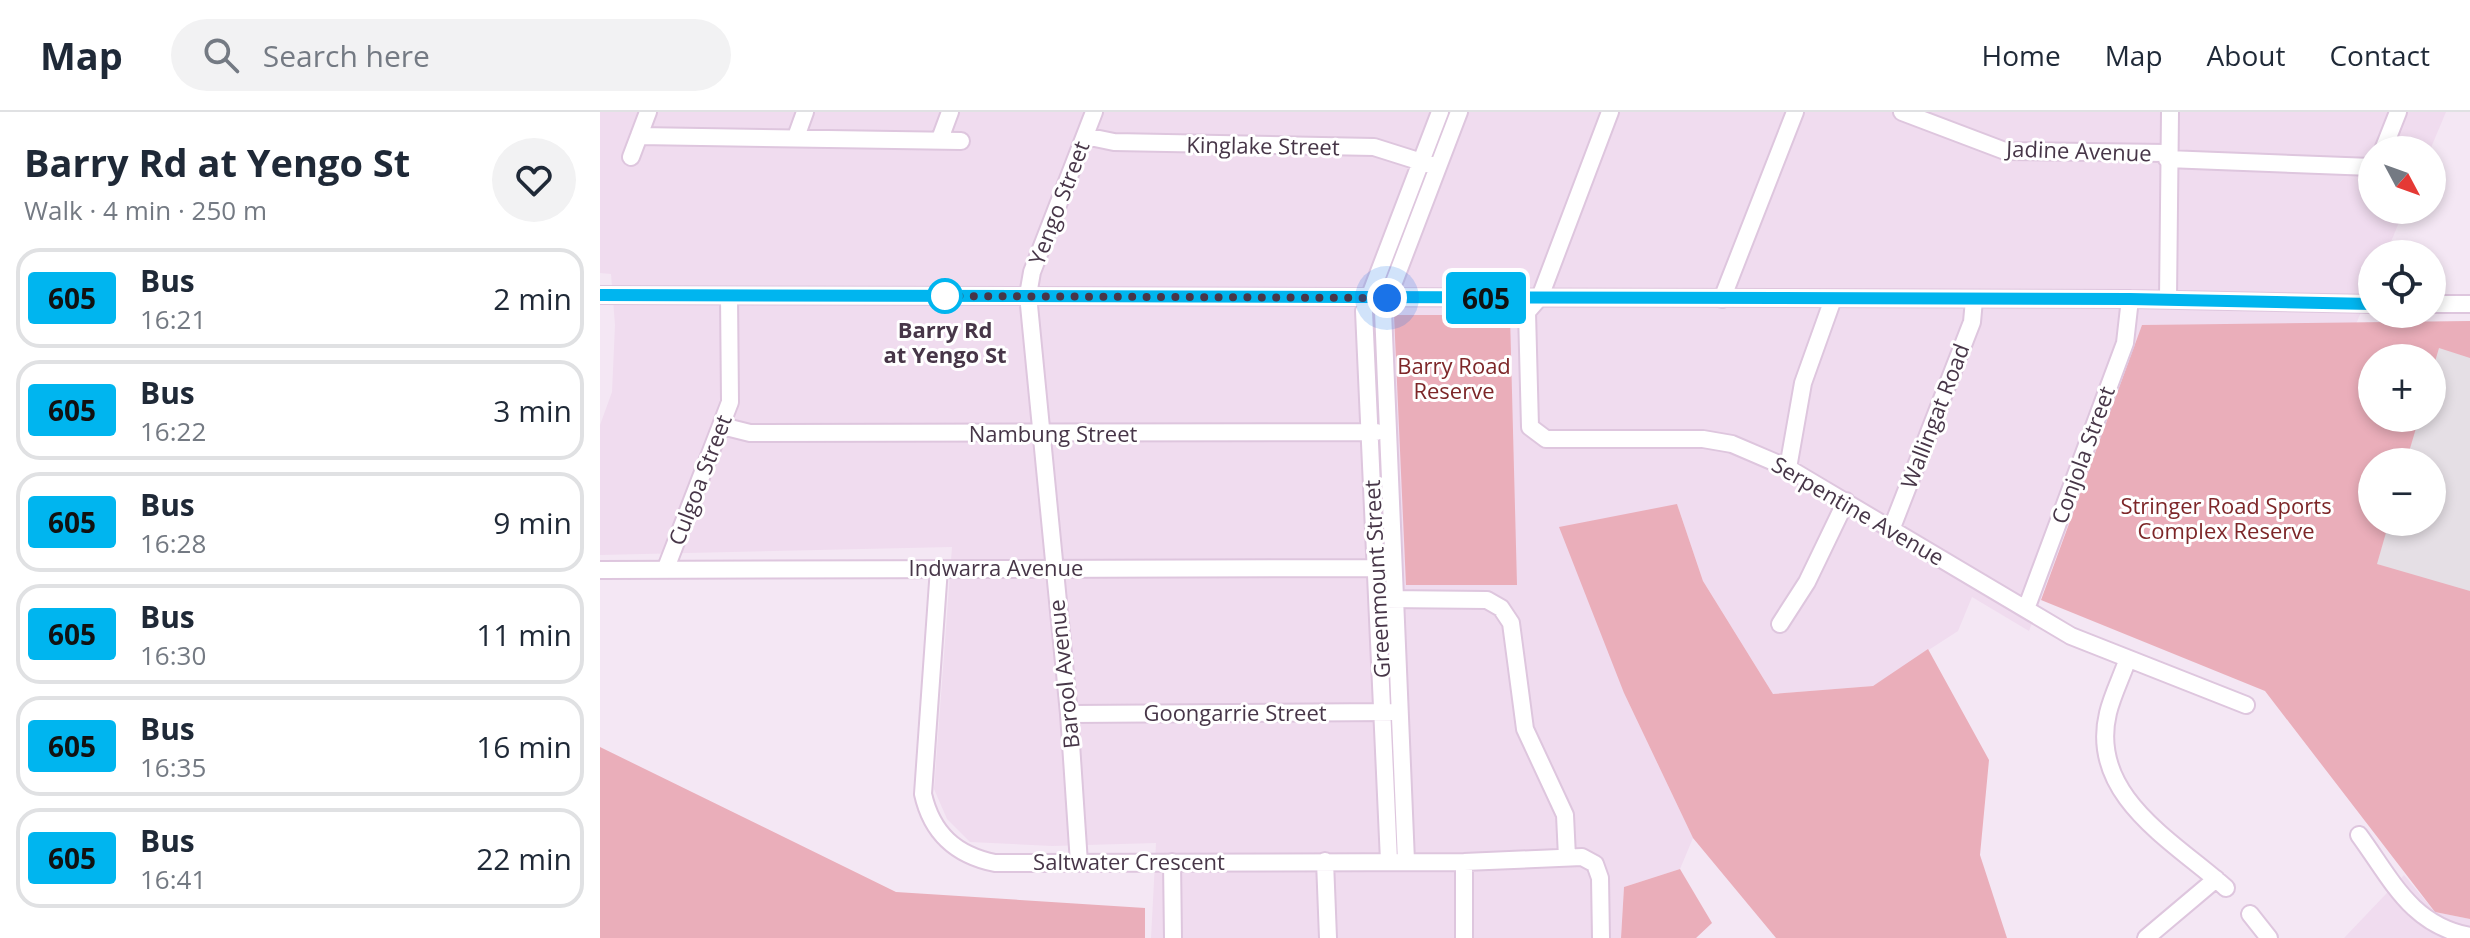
<!DOCTYPE html>
<meta charset="utf-8">
<style>
:root{--surface:#fff;--page:#f2f2f3;--text:#1f2937;--muted:#747a83;--line:#e0e1e3}
body{margin:0;font-family:"Open Sans",sans-serif;background:var(--page);color:var(--text);height:100vh;display:flex;flex-direction:column;font-size:30px;white-space:nowrap}
*{box-sizing:border-box;margin:0}
p{font-size:26px;color:var(--muted)}
.icon{flex:none;width:44px;height:44px;fill:none;stroke:currentColor;stroke-width:2;stroke-linecap:round;stroke-linejoin:round}
.map{position:relative;flex:1;overflow:hidden}
.drawer{display:flex;flex-direction:column;background:var(--surface);width:600px}
.drawer>*{flex:none}
.badge{padding:0 16px;border-radius:6px;font-size:28px;line-height:52px}
.needle{width:52px;rotate:131deg}
.tools{position:absolute;left:1758px;top:24px;display:grid;gap:16px}
.tools a{display:grid;place-items:center;width:88px;height:88px;border-radius:50%;background:var(--surface);box-shadow:0 4px 12px #0003;font-size:40px}
.you{position:absolute;width:40px;height:40px;margin:-20px;border:6px solid #fff;border-radius:50%;background:#1a73e8;box-shadow:0 0 0 12px #1a73e833}
.map>.badge{position:absolute;translate:-50% -50%;box-shadow:0 0 0 4px #fff}
.round{display:grid;place-items:center;flex:none;width:84px;height:84px;border-radius:42px;background:var(--page)}
.overview{display:flex;align-items:center;justify-content:space-between;height:136px;padding:0 24px}
h1{font-size:38px;font-weight:700;line-height:60px}
ul{padding:0;list-style:none}
li{display:flex;align-items:center;gap:24px;height:100px;margin:0 16px 12px;padding:0 8px;border:4px solid var(--line);border-radius:24px}
li div{flex:1}
li b{display:block;font-size:30px}
li em{font-style:normal}
li .badge{min-width:88px;font-weight:700;text-align:center}
header{display:flex;align-items:center;gap:48px;box-sizing:border-box;height:112px;padding:0 40px;background:var(--surface);border-bottom:2px solid var(--line)}
header strong{font-size:38px}
nav{display:flex;gap:44px;margin-inline-start:auto;font-size:28px}
.search{width:560px;height:72px;background:var(--page);display:flex;align-items:center;gap:20px;box-sizing:border-box;padding:0 28px;border-radius:44px;color:var(--muted);font-size:30px}
main{display:flex;flex:1;min-height:0}
.map>svg:first-child{display:block}
</style>
<header>
<strong>Map</strong>
<div class="search"><svg class="icon" aria-label="search" viewBox="0 0 24 24"><circle cx="10" cy="10" r="6"/><path d="M15 15l6 6"/></svg>Search here</div>
<nav><a>Home</a><a>Map</a><a>About</a><a>Contact</a></nav>
</header>
<main>
<section class="drawer">
<div class="overview"><div><h1>Barry Rd at Yengo St</h1><p>Walk · 4 min · 250 m</p></div><a class="round"><svg class="icon" aria-label="heart" viewBox="0 0 24 24"><path d="M12 20l-8-8c-3-5 5-10 8-4 3-6 11-1 8 4z"/></svg></a></div>
<ul>
<li><span class="badge" style="background:#00b5ef;color:#111">605</span><div><b>Bus</b><p>16:21</p></div><em>2 min</em></li>
<li><span class="badge" style="background:#00b5ef;color:#111">605</span><div><b>Bus</b><p>16:22</p></div><em>3 min</em></li>
<li><span class="badge" style="background:#00b5ef;color:#111">605</span><div><b>Bus</b><p>16:28</p></div><em>9 min</em></li>
<li><span class="badge" style="background:#00b5ef;color:#111">605</span><div><b>Bus</b><p>16:30</p></div><em>11 min</em></li>
<li><span class="badge" style="background:#00b5ef;color:#111">605</span><div><b>Bus</b><p>16:35</p></div><em>16 min</em></li>
<li><span class="badge" style="background:#00b5ef;color:#111">605</span><div><b>Bus</b><p>16:41</p></div><em>22 min</em></li>
</ul>
</section>
<div class="map">
<svg width="1870" height="826" viewBox="0 0 1870 826">
<rect width="100%" height="100%" fill="#f4e7f4"/>
<!-- residential -->
<path fill="#f0dcef" d="M0 0H1846L1830 38H1772V98H1804L1786 142H1772V174L1756 212 1542 213 1429 519 1372 485 1358 519 1273 574 1173 582 1103 469 1077 392 1024 581 1093 726 1080 757 1024 775 1021 826H551L556 731 452 734 370 730 347 707 334 677 352 435 0 443V313L12 280 15 213 11 162 0 161Z
M1804 763 1835 800 1870 807V826H1744Z"/>
<!-- green -->
<path fill="#eaaeba" fill-rule="evenodd" d="M794 203H910L917 473H806Z
M1870 209V807L1835 800 1665 579 1441 488 1542 213ZM1772 246H1832V306H1772ZM1772 350H1832V410H1772Z
M1077 392 1103 469 1173 582 1273 574 1328 537 1389 648 1380 743 1407 826H1176L1093 726 1024 581 959 415Z
M0 635 296 780 545 796V826H0Z
M1080 757 1112 811 1096 826H1021L1024 775Z"/>
<!-- parking -->
<path fill="#e5dfe5" d="M1839 236 1870 246V479L1777 452 1789 410H1832V350H1806L1819 306H1832V260Z"/>
<g fill="none" stroke-linecap="round" stroke-linejoin="round">
<defs>
<path id="minor" d="M1010 0 940 185 927 200 930 315 946 327H1103L1132 332 1188 356 1471 524 1646 593
M1302 0 1405 39 1567 41
M39 24 361 29
M485 24 514 30 774 35 831 53
M196 25 205 0
M340 27 350 0
M1783 38 1798 0
M31 45 48 0
M1567 47 1772 55
M0 183 1530 187 1772 192
M1122 187 1195 0
M1568 188 1570 0
M1832 192H1870
M122 314 150 321 776 320
M1188 356 1203 271 1233 187
M1291 418 1372 210 1374 188
M66 456 130 290 129 184
M339 456 323 682C332 722 356 743 395 751L864 750 982 745 995 752 1000 766 1001 826
M0 458 792 456
M787 487 887 488 901 496 911 511 925 617 965 703 967 745
M1426 497 1525 231 1530 187
M1180 512 1207 470 1246 389
M1527 549C1521 566 1512 584 1508 601 1488 684 1575 730 1626 776
M469 602 792 600
M1759 723C1792 768 1811 813 1870 824
M725 749 728 826
M789 749 764 199 840 0
M806 749 783 199 859 0
M572 750 573 826
M479 751 469 602 428 183 432 160 494 0
M1650 802 1669 826
M864 826V750
M1546 826 1616 767"/>
</defs>
<!-- minor casing -->
<use href="#minor" stroke="#dec6de" stroke-width="20"/>
<!-- minor -->
<use href="#minor" stroke="#fff" stroke-width="16"/>
</g>
<g fill="none" stroke-linecap="round" stroke-linejoin="round">
<defs>
<path id="line" d="M0 183 1530 187 1772 192"/>
</defs>
<!-- line casing -->
<use href="#line" stroke="#fff" stroke-width="18"/>
<!-- line -->
<use href="#line" stroke="#00b5ef" stroke-width="12"/>
<!-- walk -->
<path stroke="#473648" stroke-width="8" stroke-dasharray="0 14.4" d="M345 184 787 186"/>
</g>
<!-- markers -->
<circle fill="#fff" stroke="#00b5ef" stroke-width="4" cx="345" cy="184" r="16"/>
<g text-anchor="middle" stroke-width="6" stroke-linejoin="round" paint-order="stroke">
<!-- street labels -->
<g font-size="22" fill="#473648" stroke="#fff">
<text transform="translate(663 34) rotate(1)" y="8">Kinglake Street</text>
<text transform="translate(1479 39) rotate(2)" y="8">Jadine Avenue</text>
<text transform="translate(459 91) rotate(-69)" y="8">Yengo Street</text>
<text transform="translate(1335 304) rotate(-69)" y="8">Wallingat Road</text>
<text x="453" y="330">Nambung Street</text>
<text transform="translate(1483 343) rotate(-70)" y="8">Conjola Street</text>
<text transform="translate(100 368) rotate(-69)" y="8">Culgoa Street</text>
<text transform="translate(1258 399) rotate(30)" y="8">Serpentine Avenue</text>
<text x="396" y="464">Indwarra Avenue</text>
<text transform="translate(777 467) rotate(-93)" y="8">Greenmount Street</text>
<text transform="translate(464 562) rotate(-96)" y="8">Barool Avenue</text>
<text x="635" y="609">Goongarrie Street</text>
<text x="529" y="758">Saltwater Crescent</text>
</g>
<!-- stop labels -->
<g font-size="22" font-weight="bold" fill="#473648" stroke="#fff">
<text x="345" y="226">Barry Rd<tspan x="345" dy="25">at Yengo St</tspan></text>
</g>
<!-- park labels -->
<g font-size="22" fill="#7d2628" stroke="#fff">
<text x="854" y="262">Barry Road<tspan x="854" dy="25">Reserve</tspan></text>
<text x="1626" y="402">Stringer Road Sports<tspan x="1626" dy="25">Complex Reserve</tspan></text>
</g>
</g>
</svg>
<div class="tools">
<a><svg class="needle" viewBox="-14 -14 28 28"><path d="M0-13l5 13h-10z" fill="#e53935"/><path d="M0 13l5-13h-10z" fill="#747a83"/></svg></a>
<a><svg class="icon" aria-label="locate" viewBox="0 0 24 24"><circle cx="12" cy="12" r="6"/><path d="M12 2v4M12 18v4M2 12h4M18 12h4"/></svg></a>
<a>+</a>
<a>−</a>
</div>
<div class="you" style="left:787px;top:186px"></div>
<b class="badge" style="left:886px;top:186px;background:#00b5ef;color:#111">605</b>
</div>
</main>
